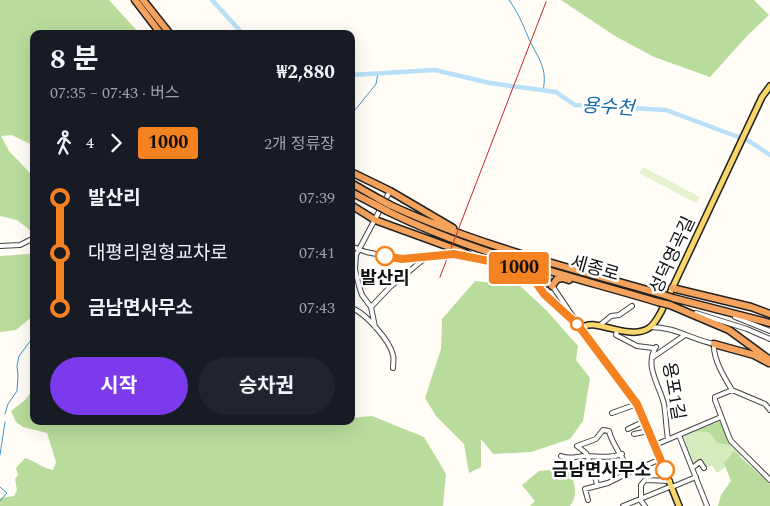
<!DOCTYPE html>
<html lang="ko">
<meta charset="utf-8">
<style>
:root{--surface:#171b24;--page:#20242c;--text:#f1f3f6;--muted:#9ea1a6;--accent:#7c3aed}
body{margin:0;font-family:Spectral,"Noto Sans KR",serif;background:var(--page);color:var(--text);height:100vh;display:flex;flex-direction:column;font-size:19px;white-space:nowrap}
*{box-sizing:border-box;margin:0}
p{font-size:16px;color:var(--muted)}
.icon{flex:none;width:28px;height:28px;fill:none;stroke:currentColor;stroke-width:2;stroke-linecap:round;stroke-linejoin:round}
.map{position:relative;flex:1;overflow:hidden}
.panel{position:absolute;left:30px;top:30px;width:325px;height:395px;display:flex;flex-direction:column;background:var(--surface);border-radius:10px;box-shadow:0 5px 20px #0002}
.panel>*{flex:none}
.badge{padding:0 10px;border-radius:4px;font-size:18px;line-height:32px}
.map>.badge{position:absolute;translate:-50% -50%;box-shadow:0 0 0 2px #fff}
.legs{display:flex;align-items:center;gap:8px;height:55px;padding:0 20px;font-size:16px}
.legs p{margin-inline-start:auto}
.summary{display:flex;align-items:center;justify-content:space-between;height:85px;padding:0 20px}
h1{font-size:28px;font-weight:700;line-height:38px}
.primary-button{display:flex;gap:10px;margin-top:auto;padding:10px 20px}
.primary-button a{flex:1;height:58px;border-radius:30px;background:var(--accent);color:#fff;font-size:20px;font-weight:700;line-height:58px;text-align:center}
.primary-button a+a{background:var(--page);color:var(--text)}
ul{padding:0 20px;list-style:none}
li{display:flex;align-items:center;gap:18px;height:55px;font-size:19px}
li i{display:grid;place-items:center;width:8px;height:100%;margin:0 6px;background:currentColor}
li i::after{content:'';width:12px;height:12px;margin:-6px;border:4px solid;border-radius:50%;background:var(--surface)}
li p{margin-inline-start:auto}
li:first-child i{background:linear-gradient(#0000 50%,currentColor 0)}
li:last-child i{background:linear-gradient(currentColor 50%,#0000 0)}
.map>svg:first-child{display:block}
</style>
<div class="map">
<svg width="770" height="506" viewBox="0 0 770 506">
<rect width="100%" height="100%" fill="#fffdf5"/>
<!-- green -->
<path fill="#d5ebbd" d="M719 421H721L727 439 742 455 717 473 712 465 706 468 700 461 693 465 683 436Z"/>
<!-- forest -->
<path fill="#b9dc9c" d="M0 0H109L140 34H34V146L12 135 1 136 9 151 30 173 34 172V229L31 231 17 220 0 216Z
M561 0H754L769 15 747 36 710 77 654 57 615 36Z
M28 254 34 255V315L16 330 0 332V256Z
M475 281 519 285 546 310 578 346 576 360 590 378 583 421 570 439 531 452 493 454 481 439V467L469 473 464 444 436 416 425 398 441 349 442 319Z
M34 388V421H351V418L372 416 424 437 446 474 443 506H0V498L14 496 17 490 15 479 18 475 16 468 25 458C34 461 45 469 53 470L56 462 47 433 23 427 16 422 11 411 25 400Z
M719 422H720L730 445 717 443C710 431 709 431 695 432Z
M734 451 770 484V506H718L721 495 731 481 724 463Z
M558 469 569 470C574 481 579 495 570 506H530L535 501 522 485 539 471Z"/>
<!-- pitch -->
<path fill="#e6f2cf" d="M643 167 700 197 696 203 639 173Z"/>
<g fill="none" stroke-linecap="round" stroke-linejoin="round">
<!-- stream -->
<path stroke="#3f96cf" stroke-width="1" d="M509 0C518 12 523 25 529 39 538 59 548 67 543 91
M351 115 376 84 378 73
M5 414 8 404 17 391 18 375 17 366 19 356 34 336
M0 455 5 422
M0 487 7 493 0 501"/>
<!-- river -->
<path stroke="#b9e0f7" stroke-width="4.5" d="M212 0 243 34
M351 75 435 70 490 83 556 92 575 105 666 110 749 141 770 155"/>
<defs>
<path id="minor" d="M0 246 20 245 34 238
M351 246 366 252 402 259 454 254 487 260 523 269 541 283 551 284 580 327
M537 283 544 294 577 324
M371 307 362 295 359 286 355 269 356 255 390 191
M351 308C365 312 390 341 393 355 394 359 393 364 393 368
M696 313 747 329 770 339
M735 317 770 331
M599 326 611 316 619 315 632 306
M375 327 371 307 390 287 424 259
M650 327C676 327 690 339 714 344 713 359 724 377 732 390
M617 330 616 335 637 346 653 348
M656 347C644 366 659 384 664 404 666 415 666 428 668 439
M653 357 685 335
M732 390 715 397V400L729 437 731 441 770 480
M732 390 765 404 770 410
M612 413 637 404
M628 429 645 421
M634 434 649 431
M679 435 707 506
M655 445 721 417
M561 456C569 460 577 456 585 456 598 456 608 459 622 454
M642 467 647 480
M692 468 700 462 704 468
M597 485C595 473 590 464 586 453L577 446 596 439 603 430 609 431C612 445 624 458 630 472
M672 487 696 477
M588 500 585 489 608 483 630 472 661 459
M623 506 672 486
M645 506 641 501V485L645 480 670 481"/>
<path id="major" d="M679 506 641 411 580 327C585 326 590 324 595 325 611 327 634 338 649 328 655 324 658 317 661 312L762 97 770 86"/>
<path id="highway" d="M135 0 161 34
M143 0 170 34
M351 172 390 191 453 228
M351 183 379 199
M351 192 376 205
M351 205 375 220 463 252 472 257
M390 205C476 245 570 268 661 294
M387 211C472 253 567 275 658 302
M526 267 543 273 547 278 545 284
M552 286 557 279 563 278 569 280
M672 288 751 307 770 314
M673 298 770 323
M670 305 729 330 770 360
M714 344 754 355 769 363"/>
</defs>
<!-- minor casing -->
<use href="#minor" stroke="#444" stroke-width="6"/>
<!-- major casing -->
<use href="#major" stroke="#222" stroke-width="8"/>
<!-- highway casing -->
<use href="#highway" stroke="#222" stroke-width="9"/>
<!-- minor -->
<use href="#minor" stroke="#fff" stroke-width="4"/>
<!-- major -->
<use href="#major" stroke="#f9d66b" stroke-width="5"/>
<!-- highway -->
<use href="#highway" stroke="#f5a25d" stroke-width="6"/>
<!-- rail -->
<path stroke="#c4262e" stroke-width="1" d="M440 277 546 2"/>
<defs>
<path id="highway-bridge" d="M379 199 390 205
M376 205 387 211
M661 294 673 298
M658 302 670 305"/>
</defs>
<!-- highway-bridge casing -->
<use href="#highway-bridge" stroke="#222" stroke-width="9" stroke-linecap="butt"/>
<!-- highway-bridge -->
<use href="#highway-bridge" stroke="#f5a25d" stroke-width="6"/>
</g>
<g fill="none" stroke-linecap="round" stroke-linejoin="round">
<defs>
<path id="line-1" d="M385 256 402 259 454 254 514 266 529 273 544 294 578 325 637 404 665 470"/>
</defs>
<!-- line-1 casing -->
<use href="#line-1" stroke="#fff" stroke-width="11"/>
<!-- line-1 -->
<use href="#line-1" stroke="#f58220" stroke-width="8"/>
</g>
<!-- markers -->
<g fill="#fff" stroke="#f58220" stroke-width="2.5">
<circle cx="385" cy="256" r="9"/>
<circle cx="577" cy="324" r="6"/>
<circle cx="665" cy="470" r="9"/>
</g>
<g text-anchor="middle" stroke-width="5" stroke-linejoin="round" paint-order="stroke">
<!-- street labels -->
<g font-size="18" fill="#111" stroke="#fff">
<text transform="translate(672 255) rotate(-65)" y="6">성덕영곡길</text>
<text transform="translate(595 268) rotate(16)" y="6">세종로</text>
<text transform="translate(674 391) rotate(80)" y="6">용포1길</text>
</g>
<!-- stop labels -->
<g font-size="18" font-weight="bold" fill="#111" stroke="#fff">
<text x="385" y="284">발산리</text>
<text x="651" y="476" text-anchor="end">금남면사무소</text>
</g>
<!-- water labels -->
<g font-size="19" font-style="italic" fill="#1768a6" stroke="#fff">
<text transform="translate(608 106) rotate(4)" y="7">용수천</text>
</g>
</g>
</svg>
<b class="badge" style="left:519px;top:268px;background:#f58220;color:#111">1000</b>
<section class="panel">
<div class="summary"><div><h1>8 분</h1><p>07:35 – 07:43 · 버스</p></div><b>₩2,880</b></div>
<div class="legs"><svg class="icon" aria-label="walk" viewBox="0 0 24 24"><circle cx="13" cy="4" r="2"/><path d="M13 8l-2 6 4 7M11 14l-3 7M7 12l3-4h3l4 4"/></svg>4<svg class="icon" aria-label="forward" viewBox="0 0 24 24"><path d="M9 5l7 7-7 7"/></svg><b class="badge" style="background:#f58220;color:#111">1000</b><p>2개 정류장</p></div>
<ul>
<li><i style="color:#f58220"></i><b>발산리</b><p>07:39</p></li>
<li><i style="color:#f58220"></i><span>대평리원형교차로</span><p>07:41</p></li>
<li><i style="color:#f58220"></i><b>금남면사무소</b><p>07:43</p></li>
</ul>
<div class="primary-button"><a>시작</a><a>승차권</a></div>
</section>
</div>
